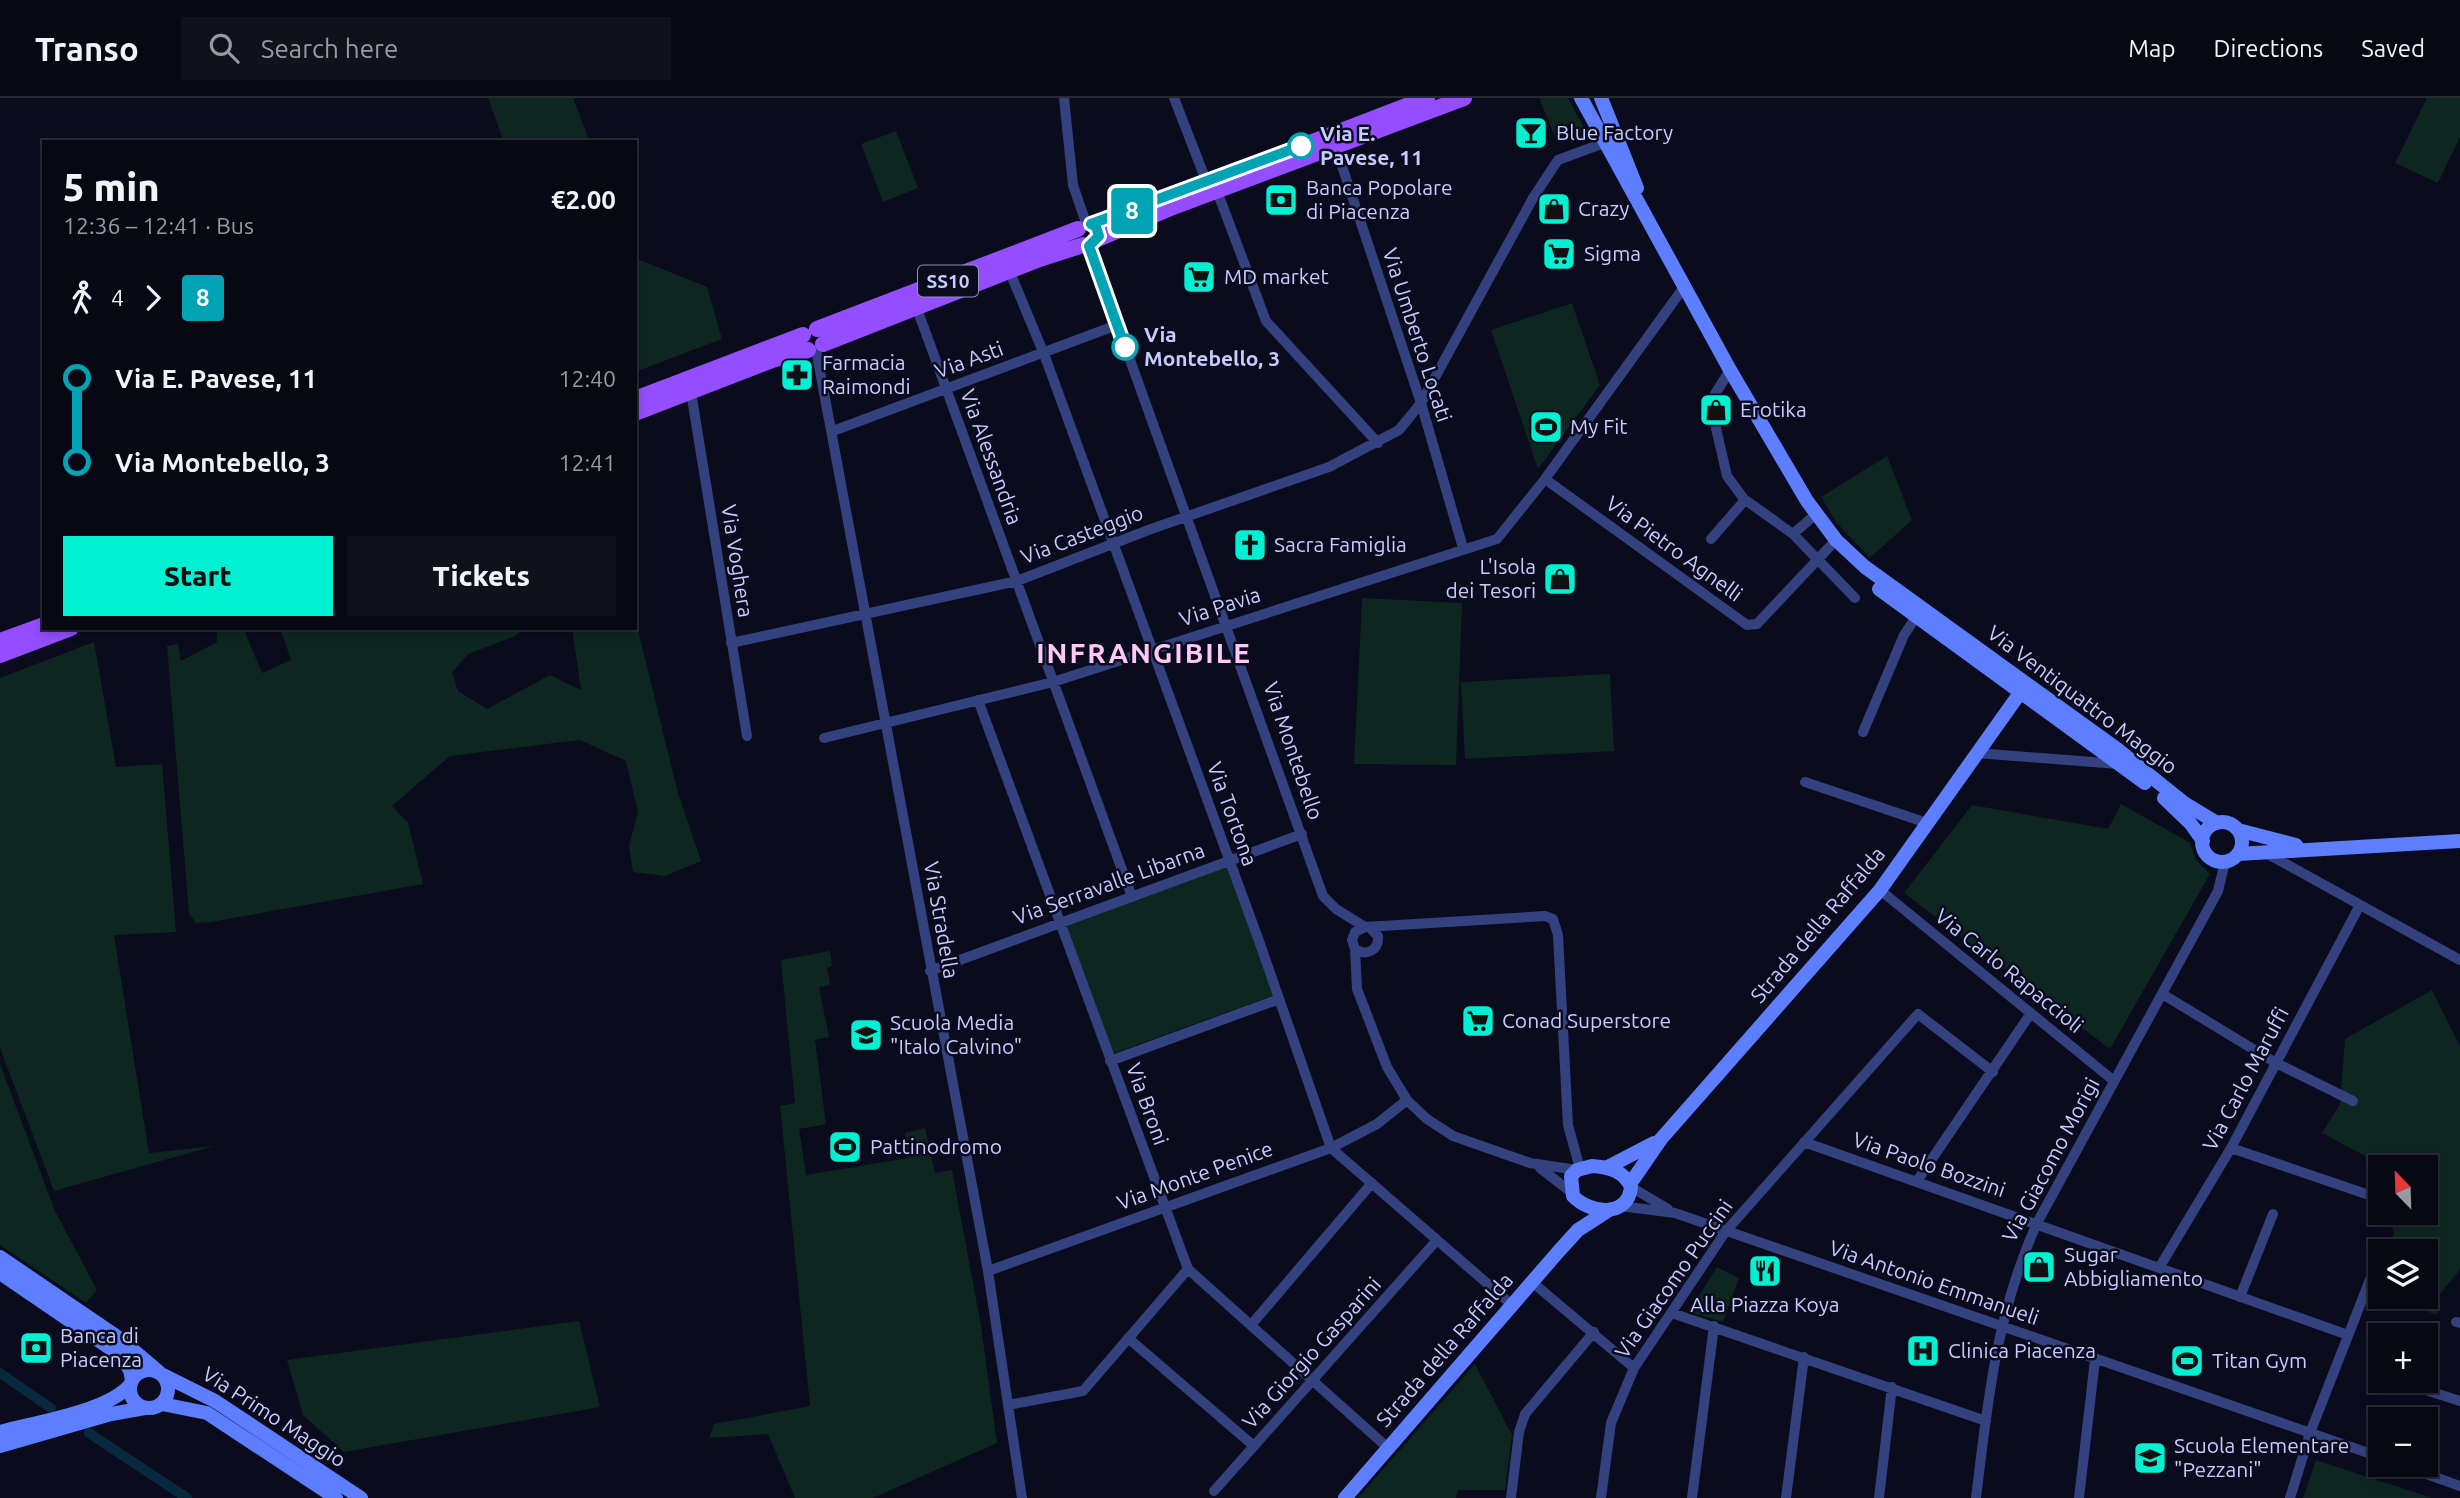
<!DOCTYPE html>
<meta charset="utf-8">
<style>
:root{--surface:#080815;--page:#11111e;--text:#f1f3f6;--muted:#989aa0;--line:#292934;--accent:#00f1d2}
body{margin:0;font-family:Ubuntu,sans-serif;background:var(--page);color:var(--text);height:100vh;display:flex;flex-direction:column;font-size:26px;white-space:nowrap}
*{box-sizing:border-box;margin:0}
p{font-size:23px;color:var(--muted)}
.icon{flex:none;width:38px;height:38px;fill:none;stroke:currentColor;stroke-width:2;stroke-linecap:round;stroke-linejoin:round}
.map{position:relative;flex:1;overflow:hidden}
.side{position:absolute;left:42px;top:42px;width:595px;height:490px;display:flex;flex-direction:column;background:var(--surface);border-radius:0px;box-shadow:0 4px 10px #0003,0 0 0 2px var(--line)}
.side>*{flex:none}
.badge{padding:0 14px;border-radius:5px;font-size:24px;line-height:46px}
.needle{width:46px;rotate:337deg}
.controls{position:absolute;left:2368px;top:1057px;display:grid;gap:14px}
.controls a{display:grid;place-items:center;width:70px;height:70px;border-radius:0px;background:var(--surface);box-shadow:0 4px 10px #0003,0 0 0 2px var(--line);font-size:35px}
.map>.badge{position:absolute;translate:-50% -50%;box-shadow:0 0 0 4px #fff}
.legs{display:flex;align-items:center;gap:10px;height:77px;padding:0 21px;font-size:23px}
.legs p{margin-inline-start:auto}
.overview{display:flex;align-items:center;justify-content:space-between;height:119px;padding:0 21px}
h1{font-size:38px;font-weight:800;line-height:52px}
.cta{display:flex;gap:14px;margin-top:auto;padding:14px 21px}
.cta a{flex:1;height:80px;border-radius:0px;background:var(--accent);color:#111;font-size:28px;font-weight:800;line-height:80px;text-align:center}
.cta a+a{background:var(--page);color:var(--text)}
ul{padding:0 21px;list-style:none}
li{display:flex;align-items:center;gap:24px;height:84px;font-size:26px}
li i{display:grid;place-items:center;width:10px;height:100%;margin:0 9px;background:currentColor}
li i::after{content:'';width:18px;height:18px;margin:-9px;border:5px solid;border-radius:50%;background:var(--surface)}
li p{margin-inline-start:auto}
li:first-child i{background:linear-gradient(#0000 50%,currentColor 0)}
li:last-child i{background:linear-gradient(currentColor 50%,#0000 0)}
header{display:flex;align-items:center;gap:42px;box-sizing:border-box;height:98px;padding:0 35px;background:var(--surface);border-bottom:2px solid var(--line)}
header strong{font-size:33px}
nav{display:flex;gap:38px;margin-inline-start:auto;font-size:24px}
.search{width:490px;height:63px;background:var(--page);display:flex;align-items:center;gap:18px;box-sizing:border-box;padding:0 24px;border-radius:0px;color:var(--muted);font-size:26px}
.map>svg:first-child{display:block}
</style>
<header>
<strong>Transo</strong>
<div class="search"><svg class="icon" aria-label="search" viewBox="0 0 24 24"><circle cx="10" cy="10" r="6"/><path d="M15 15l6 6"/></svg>Search here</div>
<nav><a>Map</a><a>Directions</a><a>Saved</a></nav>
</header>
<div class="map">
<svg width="2460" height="1400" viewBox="0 0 2460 1400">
<rect width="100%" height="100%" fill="#0a0b1c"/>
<!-- green -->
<path fill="#0d2720" d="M488 0H573L590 44H504Z
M1539 0H1568L1586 33 1556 41Z
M2427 0H2460V39L2438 85 2395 65Z
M896 33 918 90 883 104 861 46Z
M635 160 707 189 722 241 635 274Z
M1572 205 1600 287 1538 371 1491 232Z
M1887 358 1912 422 1870 460 1836 424 1821 399Z
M1362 500 1462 505 1456 667 1354 666Z
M635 520 678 695 701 763 665 778 633 774 629 747 638 714 626 663 580 642 450 658 392 708 408 725 423 786 211 824 196 825 189 816 167 548 178 546 181 563 217 544 216 530H243L262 575 291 562 280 530H525L515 538 468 556 452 575 458 593 487 611 550 577 581 592 572 530H635Z
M94 544 116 669 162 666 176 834 114 837 149 1055 214 1048 54 1093 0 950V580Z
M1610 576 1614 653 1465 661 1461 584Z
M2121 706 2190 745 2196 762 2210 776 2110 951 1904 795 1972 707 2108 731Z
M1226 768 1274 897 1112 956 1066 827Z
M830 853 832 868 827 870 830 887 819 889 829 939 815 942 826 1026 799 1031 806 1077 908 1060 905 1035 925 1030 935 1075 952 1072 981 1228 997 1345 873 1400H795L768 1336 709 1340 714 1326 810 1308 780 1008 795 1005 781 862Z
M2432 892 2460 948V1172L2438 1198 2437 1217 2385 1199H2426V1153H2388L2394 1136 2388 1115H2426V1069H2380V1086L2373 1062 2322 1035 2340 1006 2345 941Z
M0 966 55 1113 97 1192 86 1205 0 1147Z
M1717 1169 1739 1180 1723 1224 1689 1214Z
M579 1223 600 1309 344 1354 303 1317 287 1262Z
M1475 1266 1512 1337 1505 1392H1458L1456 1400H1358Z
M2316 1362 2432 1400H2303Z"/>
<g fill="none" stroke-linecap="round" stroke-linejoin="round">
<!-- canal -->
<path stroke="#08293d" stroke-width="10" d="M0 1275 51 1310
M89 1335 187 1400"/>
<!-- street -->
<path stroke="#33417e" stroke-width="10" d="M1064 0 1073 87 1086 125
M1174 0 1207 85
M1334 44 1421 305 1463 450
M1217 93 1266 223 1378 345
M1089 148 1323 798 1336 811 1365 829
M1009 172 1044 256 1259 843 1331 1050 1512 1207
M916 208 1132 799
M816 252 988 1173 1022 1400
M1730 272 1710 304 1727 378 1744 401 1793 436 1855 500
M691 294 747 638
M833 333 1117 227
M1545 381 1747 527 1757 526 1836 442
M1793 436 1816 416
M1711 441 1745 402
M731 545 1017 483 1151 431 1329 369 1399 332 1421 305 1533 100 1558 62 1604 45
M978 602 1188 1171 1388 1350
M1863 634 1904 537 1920 513
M824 640 1053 584 1497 441 1545 381 1684 189
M1976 655 2118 666
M1805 684 1927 725
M2266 755 2460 862
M1880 792 2114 983
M1369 829 1378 838C1379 852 1367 859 1355 851L1352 842 1355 834 1365 829 1545 818 1553 821 1558 837 1568 1027 1580 1071
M1355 851 1357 891 1387 969 1407 1002 1427 1021 1453 1038 1530 1065 1577 1072
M930 873 1302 736
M2164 897 2276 965 2353 1003
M1110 963 1279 901
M1804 1044 2348 1237
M2231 1050 2375 1099
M1540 1070 1571 1094
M1917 1083 2031 915
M1631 1089 1668 1111
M1620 1108 1675 1115 2380 1359
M2159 1170 2231 1050 2360 807
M988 1173 1331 1050 1377 1026 1407 1002
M1532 1184 1634 1270
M2240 1199 2273 1116
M1672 1215 1986 1323
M2456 1224 2460 1225
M1251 1227 1372 1085
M1128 1240 1254 1348
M2407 1286 2460 1303
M1008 1307 1083 1293 1188 1171
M2401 1367 2460 1388
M1214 1393 1437 1142
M1511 1400 1519 1334 1525 1316 1594 1234
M1601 1400 1611 1325 1634 1270 1726 1133 1918 916 1993 974
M1692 1400 1714 1228
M1786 1400 1804 1259
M1879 1400 1892 1289
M1976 1400C1988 1301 1996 1217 2037 1125L2218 793 2225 764
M2079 1400 2095 1262
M2290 1400 2310 1335 2380 1156"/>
<!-- secondary -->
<path stroke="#5d7eff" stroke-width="14" d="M1581 0 1730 272 1807 403 1836 442 1865 469 2117 651 2184 705 2217 725
M1601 0 1637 90
M1879 491 2145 685
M2164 700 2191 726 2203 743
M2202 744a20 20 0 1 1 40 0a20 20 0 1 1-40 0Z
M2238 732 2296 747
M2238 756 2460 743
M1592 1068C1609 1069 1624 1073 1631 1089 1628 1120 1590 1116 1573 1098L1571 1078 1577 1072Z
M1606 1070 1654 1045
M1630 1086 1661 1041 1880 792 2020 595
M0 1159 119 1240 159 1274
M0 1175 120 1257 130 1272 132 1282
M130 1291a19 19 0 1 1 38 0a19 19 0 1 1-38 0Z
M163 1277 215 1303 361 1400
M162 1306 207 1315 336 1400
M0 1334C35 1324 107 1314 130 1287
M0 1348 111 1316 145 1310
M1345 1400 1558 1154 1578 1132 1609 1112"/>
<!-- primary -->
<path stroke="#944dff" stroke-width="16" d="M1091 126 1125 116 1427 0
M1098 141 1173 109 1464 0
M817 231 1078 131
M823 246 1037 162 1083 147
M635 301 803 237
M635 315 772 262 808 252
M0 543 44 527
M0 557 71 530"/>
</g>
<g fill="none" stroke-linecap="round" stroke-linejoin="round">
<defs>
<path id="line-1" d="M1125 249 1089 148 1099 138 1096 129 1091 126 1301 48"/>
</defs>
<!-- line-1 casing -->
<use href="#line-1" stroke="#fff" stroke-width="16"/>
<!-- line-1 -->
<use href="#line-1" stroke="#00a3b4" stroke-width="10"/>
</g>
<!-- icons -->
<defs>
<symbol id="bar-square" viewBox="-11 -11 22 22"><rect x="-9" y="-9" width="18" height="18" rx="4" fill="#00f1d2" stroke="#0a0b1c"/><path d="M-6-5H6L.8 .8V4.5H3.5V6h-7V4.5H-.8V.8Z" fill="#111"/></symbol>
<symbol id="bank-square" viewBox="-11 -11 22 22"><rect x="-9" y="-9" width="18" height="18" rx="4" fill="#00f1d2" stroke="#0a0b1c"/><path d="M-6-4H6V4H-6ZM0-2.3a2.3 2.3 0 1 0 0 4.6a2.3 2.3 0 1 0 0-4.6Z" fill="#111"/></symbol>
<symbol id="shop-square" viewBox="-11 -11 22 22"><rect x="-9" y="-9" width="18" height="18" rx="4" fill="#00f1d2" stroke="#0a0b1c"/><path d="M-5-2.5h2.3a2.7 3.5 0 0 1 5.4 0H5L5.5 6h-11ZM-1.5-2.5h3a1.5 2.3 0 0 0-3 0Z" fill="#111"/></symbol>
<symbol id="supermarket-square" viewBox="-11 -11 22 22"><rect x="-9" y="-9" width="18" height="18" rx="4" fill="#00f1d2" stroke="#0a0b1c"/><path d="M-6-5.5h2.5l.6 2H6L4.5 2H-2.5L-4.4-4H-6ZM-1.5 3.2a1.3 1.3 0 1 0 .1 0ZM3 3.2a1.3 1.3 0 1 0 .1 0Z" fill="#111"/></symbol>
<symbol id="pharmacy-square" viewBox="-11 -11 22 22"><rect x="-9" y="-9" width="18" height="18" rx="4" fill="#00f1d2" stroke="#0a0b1c"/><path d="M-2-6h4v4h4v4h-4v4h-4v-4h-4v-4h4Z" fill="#111"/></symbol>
<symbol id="stadium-square" viewBox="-11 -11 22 22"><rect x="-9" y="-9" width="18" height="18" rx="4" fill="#00f1d2" stroke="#0a0b1c"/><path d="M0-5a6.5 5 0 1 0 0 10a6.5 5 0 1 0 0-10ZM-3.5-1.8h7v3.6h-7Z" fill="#111"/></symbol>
<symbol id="church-square" viewBox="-11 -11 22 22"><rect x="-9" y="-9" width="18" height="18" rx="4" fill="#00f1d2" stroke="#0a0b1c"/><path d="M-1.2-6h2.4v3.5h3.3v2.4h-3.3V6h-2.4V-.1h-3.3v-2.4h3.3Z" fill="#111"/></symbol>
<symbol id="school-square" viewBox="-11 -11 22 22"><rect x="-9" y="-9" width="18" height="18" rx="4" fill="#00f1d2" stroke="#0a0b1c"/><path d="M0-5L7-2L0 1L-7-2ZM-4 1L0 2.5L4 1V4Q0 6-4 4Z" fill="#111"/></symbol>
<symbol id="restaurant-square" viewBox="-11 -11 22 22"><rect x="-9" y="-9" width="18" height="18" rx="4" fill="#00f1d2" stroke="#0a0b1c"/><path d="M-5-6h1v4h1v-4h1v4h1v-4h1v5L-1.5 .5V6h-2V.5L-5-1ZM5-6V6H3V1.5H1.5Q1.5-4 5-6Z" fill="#111"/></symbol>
<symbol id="hospital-square" viewBox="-11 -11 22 22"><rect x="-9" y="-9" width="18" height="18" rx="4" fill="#00f1d2" stroke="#0a0b1c"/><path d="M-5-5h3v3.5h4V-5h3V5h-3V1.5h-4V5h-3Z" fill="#111"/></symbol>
</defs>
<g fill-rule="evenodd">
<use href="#bar-square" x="1512" y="16" width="38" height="38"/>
<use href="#bank-square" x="1262" y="83" width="38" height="38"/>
<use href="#shop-square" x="1535" y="92" width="38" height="38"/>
<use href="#supermarket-square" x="1540" y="137" width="38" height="38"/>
<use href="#supermarket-square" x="1180" y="160" width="38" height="38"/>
<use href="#pharmacy-square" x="778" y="258" width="38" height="38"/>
<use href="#shop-square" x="1697" y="293" width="38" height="38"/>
<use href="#stadium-square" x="1527" y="310" width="38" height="38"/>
<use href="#church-square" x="1231" y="428" width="38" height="38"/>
<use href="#shop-square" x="1541" y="462" width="38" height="38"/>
<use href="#supermarket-square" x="1459" y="904" width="38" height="38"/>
<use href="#school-square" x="847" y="918" width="38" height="38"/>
<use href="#stadium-square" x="826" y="1030" width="38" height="38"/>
<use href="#shop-square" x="2020" y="1150" width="38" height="38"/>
<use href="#restaurant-square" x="1746" y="1154" width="38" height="38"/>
<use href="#bank-square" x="17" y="1231" width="38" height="38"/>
<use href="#hospital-square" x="1904" y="1234" width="38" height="38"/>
<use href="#stadium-square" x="2168" y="1244" width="38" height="38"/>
<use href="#school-square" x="2131" y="1341" width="38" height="38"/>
</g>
<!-- markers -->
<g fill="#fff" stroke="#00a3b4" stroke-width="3.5">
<circle cx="1301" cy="48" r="12"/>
<circle cx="1125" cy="249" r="12"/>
</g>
<g text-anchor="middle" stroke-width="5" stroke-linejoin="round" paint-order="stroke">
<!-- shield labels -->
<rect fill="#0a0b1c" stroke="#8e92bb" stroke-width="2" x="918" y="167.5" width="60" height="31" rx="5"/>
<g font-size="19" font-weight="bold" fill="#c6ccff">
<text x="948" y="190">SS10</text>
</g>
<!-- poi labels -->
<g font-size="21" fill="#c6ccff" stroke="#0a0b1c" text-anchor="start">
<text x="1556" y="42">Blue Factory</text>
<text x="1306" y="97">Banca Popolare<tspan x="1306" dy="24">di Piacenza</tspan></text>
<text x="1578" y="118">Crazy</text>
<text x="1584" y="163">Sigma</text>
<text x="1224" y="186">MD market</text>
<text x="822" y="272">Farmacia<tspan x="822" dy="24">Raimondi</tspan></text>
<text x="1740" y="319">Erotika</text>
<text x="1570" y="336">My Fit</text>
<text x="1274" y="454">Sacra Famiglia</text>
<text x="1536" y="476" text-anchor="end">L'Isola<tspan x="1536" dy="24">dei Tesori</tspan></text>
<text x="1502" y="930">Conad Superstore</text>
<text x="890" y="932">Scuola Media<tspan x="890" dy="24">"Italo Calvino"</tspan></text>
<text x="870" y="1056">Pattinodromo</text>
<text x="2064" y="1164">Sugar<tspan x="2064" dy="24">Abbigliamento</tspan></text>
<text x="1765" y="1214" text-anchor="middle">Alla Piazza Koya</text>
<text x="60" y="1245">Banca di<tspan x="60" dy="24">Piacenza</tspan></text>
<text x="1948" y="1260">Clinica Piacenza</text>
<text x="2212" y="1270">Titan Gym</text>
<text x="2174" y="1355">Scuola Elementare<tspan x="2174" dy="24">"Pezzani"</tspan></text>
</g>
<!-- stop labels -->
<g font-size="21" font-weight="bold" fill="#c6ccff" stroke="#0a0b1c" text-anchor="start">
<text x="1320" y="43">Via E.<tspan x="1320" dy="24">Pavese, 11</tspan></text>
<text x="1144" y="244">Via<tspan x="1144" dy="24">Montebello, 3</tspan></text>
</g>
<!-- street labels -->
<g font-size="21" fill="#c6ccff" stroke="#0a0b1c">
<text transform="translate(1417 237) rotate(72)" y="7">Via Umberto Locati</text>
<text transform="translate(969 262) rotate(-20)" y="7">Via Asti</text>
<text transform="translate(991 359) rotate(70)" y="7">Via Alessandria</text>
<text transform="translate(1082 437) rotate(-21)" y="7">Via Casteggio</text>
<text transform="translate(1674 451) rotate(36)" y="7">Via Pietro Agnelli</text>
<text transform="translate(737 463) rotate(81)" y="7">Via Voghera</text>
<text transform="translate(1220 509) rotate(-18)" y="7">Via Pavia</text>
<text transform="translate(2082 602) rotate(37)" y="7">Via Ventiquattro Maggio</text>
<text transform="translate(1293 653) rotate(71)" y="7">Via Montebello</text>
<text transform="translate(1232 716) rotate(70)" y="7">Via Tortona</text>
<text transform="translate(1109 786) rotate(-20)" y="7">Via Serravalle Libarna</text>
<text transform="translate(941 822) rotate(80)" y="7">Via Stradella</text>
<text transform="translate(1818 827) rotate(-50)" y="7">Strada della Raffalda</text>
<text transform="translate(2009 873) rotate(39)" y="7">Via Carlo Rapaccioli</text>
<text transform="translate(2246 981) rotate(-62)" y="7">Via Carlo Maruffi</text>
<text transform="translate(1147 1006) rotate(70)" y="7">Via Broni</text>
<text transform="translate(2051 1062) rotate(-62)" y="7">Via Giacomo Morigi</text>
<text transform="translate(1929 1067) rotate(19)" y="7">Via Paolo Bozzini</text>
<text transform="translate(1195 1078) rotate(-20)" y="7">Via Monte Penice</text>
<text transform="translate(1674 1181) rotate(-55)" y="7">Via Giacomo Puccini</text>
<text transform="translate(1934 1185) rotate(19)" y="7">Via Antonio Emmanueli</text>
<text transform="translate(1445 1252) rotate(-49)" y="7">Strada della Raffalda</text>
<text transform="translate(1312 1255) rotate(-48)" y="7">Via Giorgio Gasparini</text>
<text transform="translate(274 1319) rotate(33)" y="7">Via Primo Maggio</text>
</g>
<!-- district labels -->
<g font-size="28" font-weight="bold" letter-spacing="2" fill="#ffc8f7" stroke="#0a0b1c">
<text x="1144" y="565">INFRANGIBILE</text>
</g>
</g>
</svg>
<div class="controls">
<a><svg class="needle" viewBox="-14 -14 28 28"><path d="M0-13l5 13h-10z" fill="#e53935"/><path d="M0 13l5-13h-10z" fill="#989aa0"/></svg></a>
<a><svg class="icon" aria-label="layers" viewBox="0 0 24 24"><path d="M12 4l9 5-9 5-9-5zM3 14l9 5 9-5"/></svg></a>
<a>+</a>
<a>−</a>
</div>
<b class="badge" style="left:1132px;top:113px;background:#00a3b4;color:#fff">8</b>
<section class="side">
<div class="overview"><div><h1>5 min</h1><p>12:36 – 12:41 · Bus</p></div><b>€2.00</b></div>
<div class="legs"><svg class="icon" aria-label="walk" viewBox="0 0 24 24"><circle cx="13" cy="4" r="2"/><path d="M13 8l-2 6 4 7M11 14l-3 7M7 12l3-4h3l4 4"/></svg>4<svg class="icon" aria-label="forward" viewBox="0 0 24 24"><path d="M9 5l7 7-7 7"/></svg><b class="badge" style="background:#00a3b4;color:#fff">8</b></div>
<ul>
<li><i style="color:#00a3b4"></i><b>Via E. Pavese, 11</b><p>12:40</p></li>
<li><i style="color:#00a3b4"></i><b>Via Montebello, 3</b><p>12:41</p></li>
</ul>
<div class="cta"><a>Start</a><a>Tickets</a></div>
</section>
</div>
